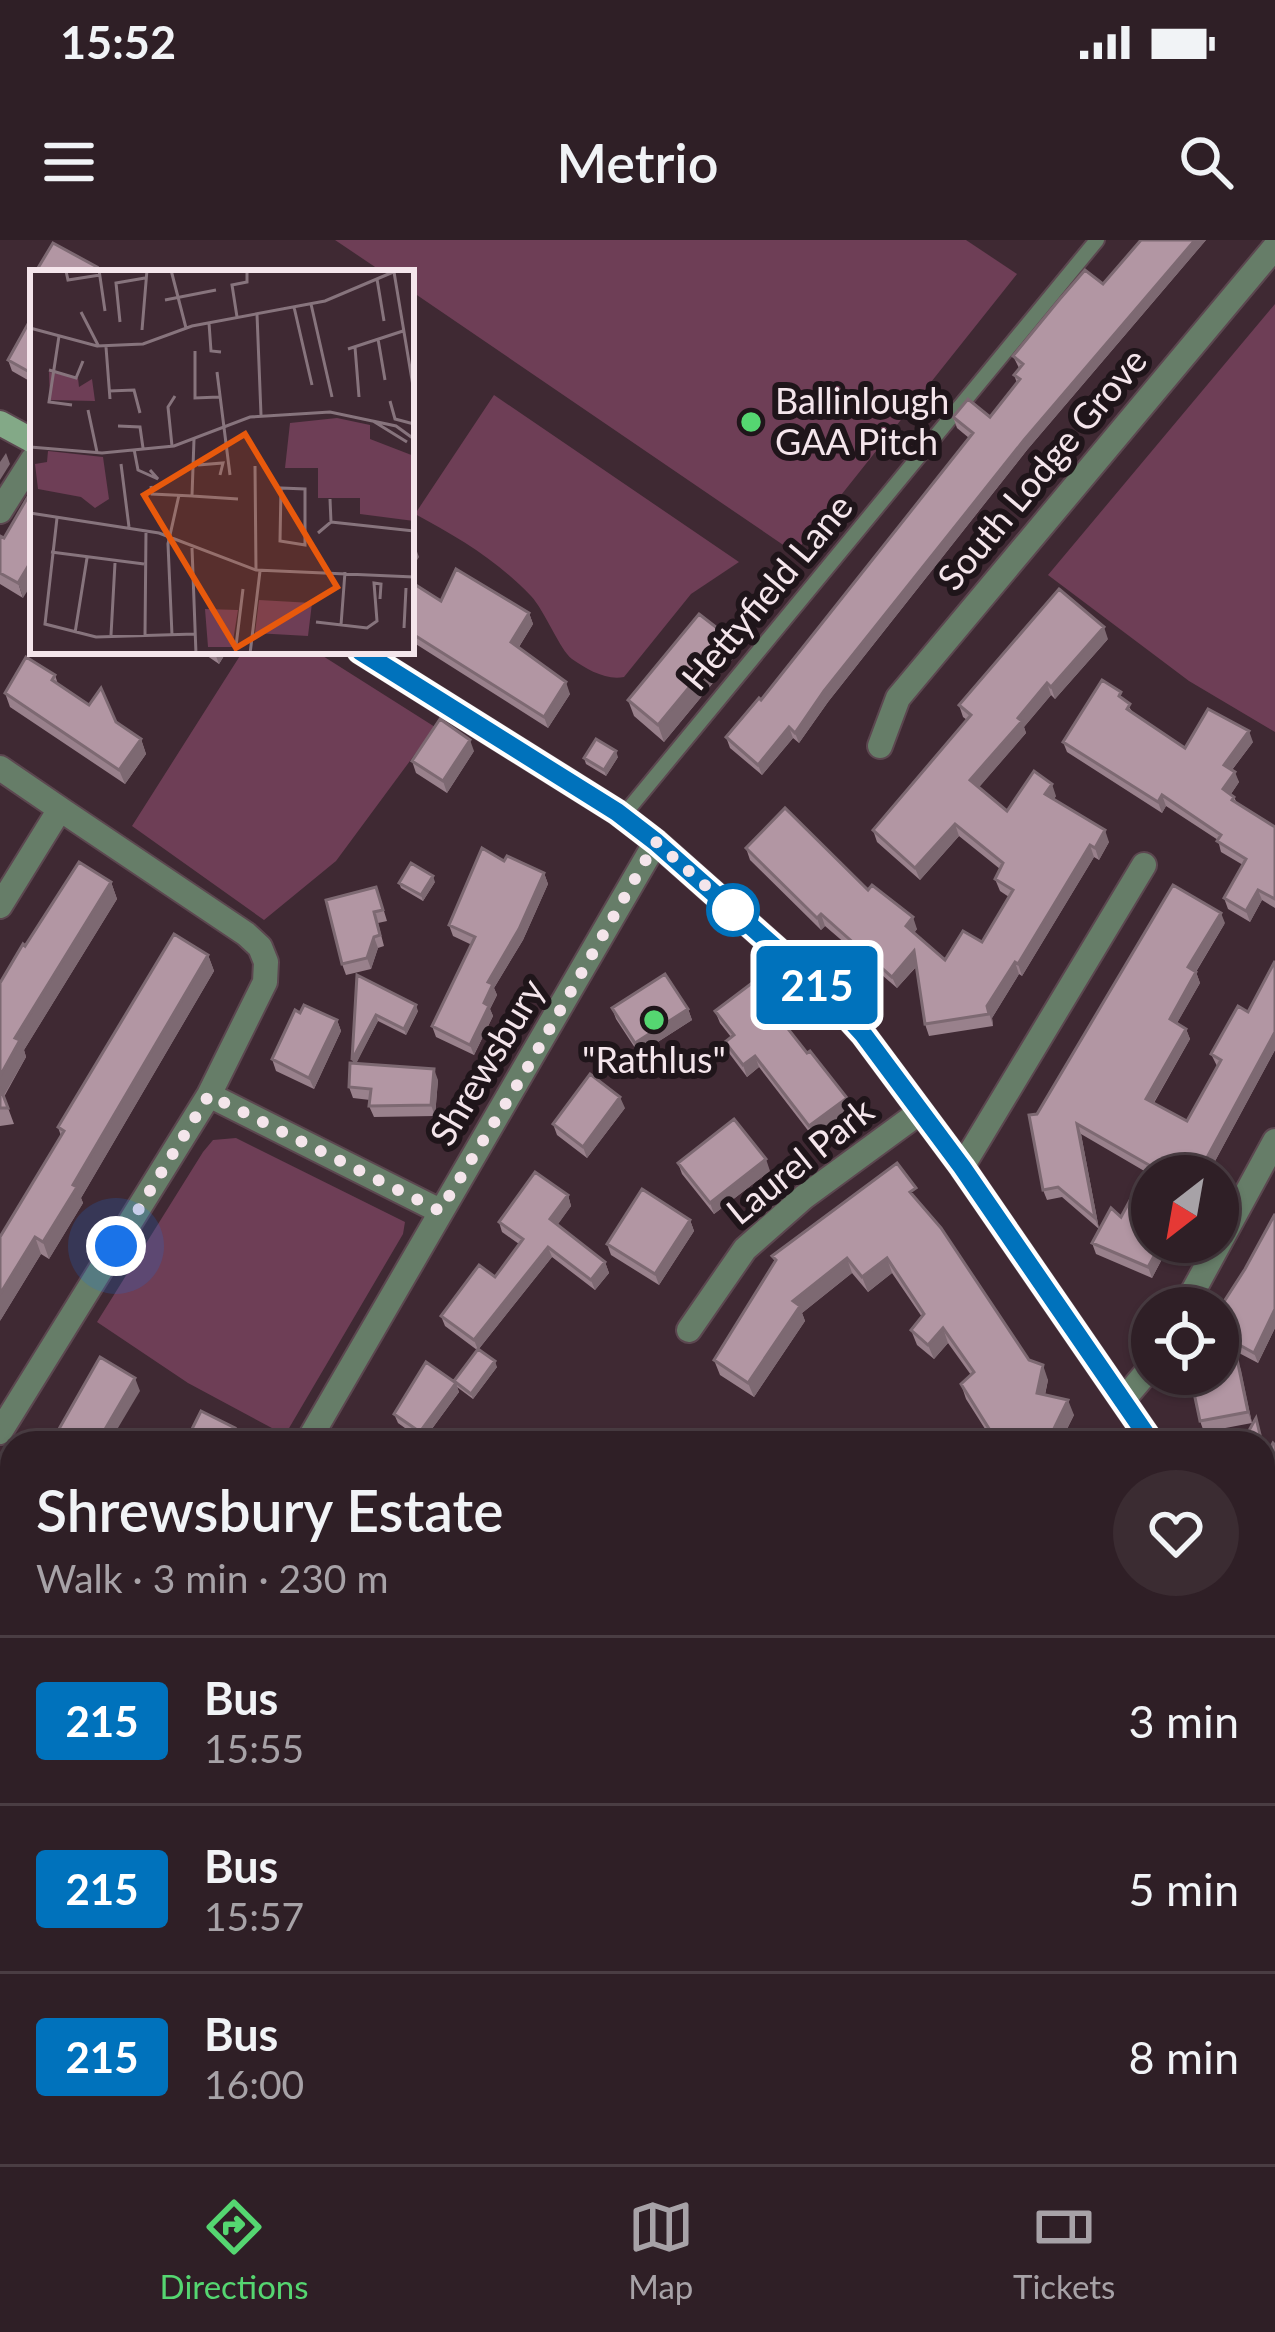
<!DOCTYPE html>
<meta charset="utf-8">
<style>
:root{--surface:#2f1f26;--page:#3b2c32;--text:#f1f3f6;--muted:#a7a2a7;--line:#4a3d43;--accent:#55d671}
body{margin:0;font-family:Lato,sans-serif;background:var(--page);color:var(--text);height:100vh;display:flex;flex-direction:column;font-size:45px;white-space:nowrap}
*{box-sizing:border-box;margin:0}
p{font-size:39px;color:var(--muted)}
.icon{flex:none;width:66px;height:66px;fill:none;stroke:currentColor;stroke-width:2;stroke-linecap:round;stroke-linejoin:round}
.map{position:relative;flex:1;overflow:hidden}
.details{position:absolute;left:0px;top:1191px;width:1275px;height:735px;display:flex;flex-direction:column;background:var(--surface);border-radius:36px 36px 0 0;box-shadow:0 3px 9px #0004,0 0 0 3px var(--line)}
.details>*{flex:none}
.badge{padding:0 24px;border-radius:9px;font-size:42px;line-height:78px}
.needle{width:78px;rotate:211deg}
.buttons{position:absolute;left:1131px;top:915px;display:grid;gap:24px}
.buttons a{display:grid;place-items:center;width:108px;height:108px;border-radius:50%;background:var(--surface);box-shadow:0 3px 9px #0004,0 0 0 3px var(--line);font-size:60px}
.you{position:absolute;width:60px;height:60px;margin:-30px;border:9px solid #fff;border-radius:50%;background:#1a73e8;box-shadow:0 0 0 18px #1a73e833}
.map>.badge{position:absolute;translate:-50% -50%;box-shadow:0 0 0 6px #fff}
.round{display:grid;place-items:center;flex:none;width:126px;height:126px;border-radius:63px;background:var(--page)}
.overview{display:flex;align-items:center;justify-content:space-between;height:204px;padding:0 36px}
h1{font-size:57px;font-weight:600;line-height:90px}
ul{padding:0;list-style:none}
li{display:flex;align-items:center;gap:36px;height:168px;padding:0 36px;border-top:3px solid var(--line)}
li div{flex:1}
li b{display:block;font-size:45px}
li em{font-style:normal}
li .badge{min-width:132px;font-weight:700;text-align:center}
.status{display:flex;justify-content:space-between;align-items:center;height:84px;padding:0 60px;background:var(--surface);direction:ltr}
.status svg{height:33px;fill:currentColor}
header{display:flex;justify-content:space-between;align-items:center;height:156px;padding:0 36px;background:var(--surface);font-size:54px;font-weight:600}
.dock{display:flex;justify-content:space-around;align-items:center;height:168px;border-top:3px solid var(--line);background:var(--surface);font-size:33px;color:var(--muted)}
.dock a{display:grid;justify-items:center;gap:6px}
.dock .current{color:var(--accent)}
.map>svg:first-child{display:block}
</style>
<div class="status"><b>15:52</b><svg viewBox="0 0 49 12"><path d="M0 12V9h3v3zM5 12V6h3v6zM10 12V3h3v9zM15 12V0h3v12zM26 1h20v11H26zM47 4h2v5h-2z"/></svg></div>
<header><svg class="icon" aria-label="menu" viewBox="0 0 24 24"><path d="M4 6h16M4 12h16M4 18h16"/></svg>Metrio<svg class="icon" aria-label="search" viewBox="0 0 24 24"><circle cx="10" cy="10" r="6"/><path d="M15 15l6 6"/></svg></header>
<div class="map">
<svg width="1275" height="1924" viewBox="0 0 1275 1924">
<rect width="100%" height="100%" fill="#3f2933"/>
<!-- green -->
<path fill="#6e3e56" d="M335 0H966L1017 34 795 313 411 51V33H384Z
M1275 64V492L1189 441 1048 335Z
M494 155 739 322 691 354 624 437C607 441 586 429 572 419 560 410 545 371 531 356 498 321 458 297 415 274Z
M243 411H315L435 487 336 621 264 680 132 586Z
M236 898 405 982 403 994 285 1195 188 1143 97 1082 203 912 213 900Z"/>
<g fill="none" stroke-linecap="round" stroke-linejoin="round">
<defs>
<path id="lane" d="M622 577 1097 0"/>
<path id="street" d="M0 271 33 219
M880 506 898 458 1275 7
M0 528 60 569
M0 666 60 569 246 694 260 707 266 722 265 742 209 855 0 1192
M209 855 440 971
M962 927 1144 625
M1184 1068 1275 901
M689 1090 745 1009 804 957 920 872
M1123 1160 1152 1126
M307 1203 656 602
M88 1924 91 1914
M263 1924 268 1914
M595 1924 599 1914
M1176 1924 1181 1914"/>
<path id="secondary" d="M0 183 33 201
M360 411 617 572 656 602 824 751 863 794 962 927 1152 1203
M1263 1365 1275 1383"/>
</defs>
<!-- lane casing -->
<use href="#lane" stroke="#5c4750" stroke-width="18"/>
<!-- street casing -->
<use href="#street" stroke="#5c4750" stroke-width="28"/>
<!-- secondary casing -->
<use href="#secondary" stroke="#5c4750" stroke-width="28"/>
<!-- lane -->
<use href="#lane" stroke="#667d68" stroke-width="14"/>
<!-- street -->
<use href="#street" stroke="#667d68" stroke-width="24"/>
<!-- secondary -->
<use href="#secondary" stroke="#83a987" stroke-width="24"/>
</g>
<!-- wall -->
<path fill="#99818c" d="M1141 0H1206L1027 210 828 462 799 503 793 498 762 535 730 508 726 497 761 460 969 198 957 188 953 177H990L1017 143 1014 135 1019 128 1013 116 1103 44Z
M33 75V143L12 131 8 120Z
M0 296 4 298 23 358 0 344Z
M411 342 441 361 529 373 533 384 519 407 570 454 548 488 411 401Z
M730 398 736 415 664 502 634 476 628 460Z
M1108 399 1055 459 1051 455 1024 487 1026 493 979 547 1007 571 1056 556 1054 559 1109 602 1099 620 1094 617 1022 736 1019 734 992 778 993 786 929 796 925 784 917 726 897 748 825 686 821 690 750 620 746 608 868 650 917 689 914 693 945 720 982 702 1009 657 1000 651 995 639 1000 629 959 596 920 640 877 602 873 590 967 480 963 477 959 465Z
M200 411H227L219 424Z
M55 435 58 444 141 499 146 514 125 544 10 467 5 453Z
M1124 460 1134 474 1185 508 1253 502 1232 530 1239 542 1231 554 1234 557 1237 563 1275 587V668L1262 660 1250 682 1228 669 1224 658 1243 625 1221 612 1218 600 1166 566 1162 573 1067 512 1063 502Z
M474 511 447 553 416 533 412 521Z
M618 517 606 536 586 524 584 518Z
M504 621 544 633 548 644 523 700 494 748 497 755 490 769 493 776 474 815 436 797 432 786 472 705 453 696 449 685Z
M111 642 117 659 24 810 26 817 4 857 14 884 0 886V743L25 706Z
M435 642 423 661 401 648 399 643Z
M380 658 387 681 378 683 384 706 378 708 371 729 346 735 342 724Z
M1225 683 1196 732 1200 743 1177 783 1186 789 1190 799 1154 863 1187 881 1217 826 1211 814 1248 772 1275 721V810L1207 936 1152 1002H1171L1152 1038 1096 1014 1092 1003 1121 977 1146 932 1081 894 1099 989 1062 957 1047 960 1043 950 1037 874Z
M208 715 214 731 81 958 83 963 49 1019 41 1014 0 1081 61 896 58 887Z
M357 735 418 771 406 795 378 781 356 823 438 840 435 876 374 877 369 866 370 860 353 858 349 847 353 823Z
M612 768 688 769 692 780 639 814 616 779Z
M715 771 851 869 813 897 759 827 747 837 729 813 725 802 731 797 720 783Z
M300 773 337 780 341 791 314 849 276 831 272 819Z
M625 868 587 918 557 895 553 884Z
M678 923 770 931 714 974 682 934Z
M568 955 571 966 557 985 605 1022 609 1033 595 1050 552 1017 478 1110 497 1127 473 1159 457 1147 459 1152 423 1201 398 1183 394 1174 455 1143 477 1110 445 1086 441 1076 495 1037 519 1004 502 992 499 982Z
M920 963 1029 1120 1048 1140 1045 1155 1074 1175 1060 1203H994L966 1159 961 1144 971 1135 948 1103 934 1119 917 1105 911 1090 922 1077 892 1033 868 1052 852 1033 802 1073 805 1081 754 1157 720 1135 714 1120 775 1022 772 1016Z
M1275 974V1088L1258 1123 1218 1102V1071L1245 1029Z
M690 980 694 991 659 1045 611 1015 607 1004Z
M1237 1119 1252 1183 1204 1192 1200 1181Z
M1260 1189 1266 1216 1275 1205V1263L1263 1256V1203Z
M12 1271V1331L0 1337V1278Z
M1263 1453 1275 1465V1536L1269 1522 1272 1519 1263 1510Z
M1263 1561 1275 1609 1263 1599Z
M1263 1659 1275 1666V1727L1263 1720Z
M0 1663 12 1667V1738L0 1734Z
M103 1914H230L231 1919 230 1924H106Z
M415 1914H496L492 1924H441Z
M505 1914H546L542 1924H531Z"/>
<!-- shaded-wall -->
<path fill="#7d6972" d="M1195 0H1206L1027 210 828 462 799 503 795 493 824 451 1024 200Z
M6 213 10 224 0 240V222Z
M415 306 419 317 411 330V312Z
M33 318V342L23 358 18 343Z
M529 373 533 384 515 413 511 402Z
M1104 387 1108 399 1055 459 1051 447Z
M730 398 736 415 664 502 658 485Z
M214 411H227L219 424Z
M566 442 570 454 548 488 544 477Z
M1047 443 1051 455 1024 487 1026 493 975 552 970 540Z
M789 487 793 498 762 535 758 525Z
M1249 491 1253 502 1228 535 1224 525Z
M141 499 146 514 125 544 119 530Z
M470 500 474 511 447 553 443 541Z
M616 511 618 517 606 536 604 530Z
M1235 532 1239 542 1227 560 1223 549Z
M1052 544 1056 556 1049 566 1045 554Z
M1162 555 1166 566 1162 573 1158 562Z
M955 584 959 596 920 640 915 628Z
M1105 590 1109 602 1099 620 1095 608Z
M1090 605 1094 617 1022 736 1018 724Z
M544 633 548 644 523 700 494 748 497 755 490 769 493 776 474 815 470 805 488 742Z
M433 636 435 642 423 661 421 655Z
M111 642 117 659 24 810 26 817 3 857 0 848V836L15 798Z
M1258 650 1262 660 1250 682 1246 671Z
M1221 673 1225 683 1192 738 1188 727Z
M821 674 825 686 821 690 817 678Z
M913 677 917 689 910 698 906 686Z
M374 697 378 708 371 729 367 718Z
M914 711 919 723 897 748 892 737Z
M208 715 214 731 81 958 83 963 49 1019 43 1002 73 945Z
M1015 722 1019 734 992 778 993 786 987 766Z
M1196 732 1200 743 1173 790 1170 779Z
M416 765 418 771 406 795 404 789Z
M688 769 692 780 639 814 635 803Z
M376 775 378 781 355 826 352 820Z
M337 780 341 791 314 849 309 838Z
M1186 789 1190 799 1150 869 1146 859Z
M1275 792V810L1207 936H1197Z
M755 816 759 827 747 837 743 825Z
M434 829 438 840 435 876 431 865Z
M620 857 625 868 587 918 583 907Z
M847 858 851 869 813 897 809 886Z
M1077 884 1081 894 1099 989 1095 978Z
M766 919 770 931 714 974 710 963Z
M568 955 571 966 554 990 550 979Z
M690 980 694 991 659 1045 655 1034Z
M35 997 41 1014 0 1081V1054Z
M1162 1002H1171L1152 1038 1148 1027Z
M548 1007 552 1017 478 1110 474 1100Z
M847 1018 852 1033 802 1073 805 1081 754 1157 748 1143 793 1061Z
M887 1018 892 1033 868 1052 862 1037Z
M605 1022 609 1033 595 1050 591 1040Z
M1275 1069V1088L1258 1123 1254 1113Z
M943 1088 948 1103 934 1119 928 1105Z
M1237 1119 1241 1130 1252 1183 1248 1172Z
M495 1121 497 1127 473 1159 471 1154Z
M1043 1125 1048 1140 1042 1168 1037 1153Z
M135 1138 140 1151 109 1203H97Z
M456 1143 459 1152 423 1201 420 1192Z
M1068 1160 1074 1175 1060 1203H1047Z
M235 1188 240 1202 228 1203Z
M49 1914H58L53 1924H44Z
M225 1914H230L231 1919 230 1924H223Z
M488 1914H496L492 1924H484Z
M538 1914H546L542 1924H539Z
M680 1914H688L684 1924H676Z"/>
<!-- building -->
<path fill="#b296a3" stroke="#7d6972" stroke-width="3" d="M1141 0H1195L1024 200 824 451 795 493 789 487 758 525 726 497 759 458 761 460 973 193 953 177 968 159 990 177 1020 139 1014 135 1023 124 1013 116 1059 60 1085 30 1103 44Z
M53 3 97 27 93 33H35Z
M33 75V134L8 120Z
M33 248V318L18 343 0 333V296L4 298Z
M456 329 529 373 511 402 566 442 544 477 411 393V342L441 361Z
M1059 349 1104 387 1051 447 1047 443 1018 478 1022 481 970 540 1007 571 1034 531 1052 544 1045 554 1105 590 1095 608 1090 605 1018 724 1015 722 987 766 989 774 925 784 914 711 892 737 821 674 817 678 746 608 785 568 868 650 872 645 913 677 906 686 945 720 963 691 982 702 1013 650 995 639 1003 623 955 584 915 628 873 590 971 475 959 465Z
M699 374 730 398 658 485 628 460Z
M26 417 55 435 52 440 89 465 101 448 116 482 141 499 119 530 5 453Z
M1102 440 1121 452 1119 456 1130 464 1127 469 1185 508 1208 469 1249 491 1224 525 1235 532 1223 549 1234 557 1232 560 1275 587V659L1258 650 1246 671 1224 658 1246 619 1217 601 1221 595 1162 555 1158 562 1063 502Z
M440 479 470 500 443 541 412 521Z
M596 499 616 511 604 530 584 518Z
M482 608 504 621 507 616 544 633 519 689 488 742 493 744 484 763 489 766 470 805 432 786 475 697 449 685Z
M79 622 111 642 15 798 20 800 0 836V743L23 704 25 706Z
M411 623 433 636 421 655 399 643Z
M1173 645 1221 673 1188 727 1196 732 1170 779 1186 789 1146 859 1187 881 1221 820 1211 814 1238 766 1248 772 1275 721V792L1197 936H1152V1002H1162L1148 1027 1092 1003 1111 968 1121 977 1149 925 1077 884 1095 978 1058 947 1043 950 1029 875 1037 874Z
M376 647 383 670 374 672 380 695 374 697 367 718 342 724 326 660Z
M174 694 208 715 73 945 77 947 43 1002 35 997 0 1054V997L64 891 58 887Z
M665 734 688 769 635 803 612 768Z
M357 735 416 765 404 789 376 775 352 820Z
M752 743 807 813 810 811 847 858 809 886 755 816 743 825 725 802 734 795 715 771Z
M304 765 337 780 309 838 272 819 295 770 300 773Z
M350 823 434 829 431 865 369 866 371 849 349 847Z
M590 834 620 857 583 907 553 884Z
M0 847 8 868H0Z
M734 879 766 919 710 963 678 923Z
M897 923 916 948 910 952 941 988 1029 1120 1043 1125 1037 1153 1068 1160 1047 1203H998L961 1144 974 1132 943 1088 928 1105 911 1090 924 1074 887 1018 862 1037 847 1018 793 1061 800 1066 748 1143 714 1120 776 1020 772 1016Z
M535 932 568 955 550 979 605 1022 591 1040 548 1007 474 1100 441 1076 479 1025 495 1037 523 999 499 982Z
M642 949 690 980 655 1034 607 1004Z
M1275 974V1069L1254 1113 1218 1093V1071L1245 1029Z
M478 1109 495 1121 471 1154 454 1141Z
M100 1117 135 1138 97 1203H51Z
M1237 1119 1248 1172 1200 1181 1190 1134H1218V1123Z
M426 1122 456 1143 420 1192 394 1174Z
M201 1171 235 1188 228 1203H185Z
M1256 1178 1262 1203H1242Z
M1273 1203 1275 1205V1254L1263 1247V1209L1265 1218Z
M12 1271V1315L0 1321V1278Z
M1263 1453 1275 1465V1513L1263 1502Z
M1275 1549V1591L1270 1597 1263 1590V1561Z
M1263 1659 1275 1666V1718L1263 1710Z
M0 1663 12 1667V1729L0 1725Z
M1271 1795 1275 1797V1924H1220L1222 1919 1226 1920 1228 1914H1263V1818Z
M12 1884V1914H49L44 1924 27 1918 24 1924H0V1910Z
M103 1914H226L223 1924H130Z
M439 1914H488L484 1924H465Z
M643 1914H680L676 1924H639Z
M737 1914H738L761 1924H732Z
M855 1914H991L986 1924H856L860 1916Z"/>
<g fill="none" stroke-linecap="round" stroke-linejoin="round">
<defs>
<path id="line" d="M360 411 617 572 656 602 824 751 863 794 962 927 1152 1203"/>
</defs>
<!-- line casing -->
<use href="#line" stroke="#fff" stroke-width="27"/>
<!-- line -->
<use href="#line" stroke="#0072bc" stroke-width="18"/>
<!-- walk -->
<path stroke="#f4e5eb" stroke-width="12" stroke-dasharray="0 21.6" d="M116 1006 209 855 440 971 525 832 656 602 733 670"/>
</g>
<!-- markers -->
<g fill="#55d671" stroke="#1f151a" stroke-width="4.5">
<circle cx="751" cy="182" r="12"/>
<circle cx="654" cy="780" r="12"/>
</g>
<circle fill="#fff" stroke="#0072bc" stroke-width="6" cx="733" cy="670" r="24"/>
<g text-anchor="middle" stroke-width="12" stroke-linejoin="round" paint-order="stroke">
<!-- poi labels -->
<g font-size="36" fill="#f4e5eb" stroke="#1f151a" text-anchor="start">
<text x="775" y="174">Ballinlough<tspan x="775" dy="41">GAA Pitch</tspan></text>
<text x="654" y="833" text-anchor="middle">"Rathlus"</text>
</g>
<!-- street labels -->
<g font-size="36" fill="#f4e5eb" stroke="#1f151a">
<text transform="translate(1042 229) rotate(-50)" y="13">South Lodge Grove</text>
<text transform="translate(767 352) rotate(-50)" y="13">Hettyfield Lane</text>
<text transform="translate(487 822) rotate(-59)" y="13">Shrewsbury</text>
<text transform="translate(800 921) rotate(-39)" y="13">Laurel Park</text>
</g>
</g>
<!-- overview -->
<g transform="translate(30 30)">
<rect width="384" height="384" fill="#3f2933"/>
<path d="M19 102 48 108 49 117 62 109 65 131 20 130ZM307 148 340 155V169L384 186V251L330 244V228H288V198H255L260 153ZM18 181 73 187 79 229 65 238 51 227 8 219 5 194 17 192ZM229 330 282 333 278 366 225 363ZM175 339 208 340 202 377H178Z" fill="#6e3e56"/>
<path fill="none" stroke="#87747d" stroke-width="3" d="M69 0 75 41M141 0 156 58M36 1 38 10 70 5M364 2 384 122M347 9 354 51M135 30 186 20M281 34 302 127M264 37 282 115M51 42 69 77M227 44 231 145M207 47 202 15 217 12V0M90 52 86 13 115 8M179 53 181 81 191 82M0 58 67 76 113 74 162 56 295 31 368 0M112 60 117 0M29 66 19 132 42 135M348 69 355 110M76 77 80 129M325 77 329 127M318 79 373 61M165 81V128L189 127M19 100 46 108 53 91M187 102 200 205M79 121 104 120 110 143M360 131 365 149 384 154M58 140 67 182M343 151 377 172M88 156 110 157 113 178M142 176 138 137 145 126M0 177 72 183 144 176 220 147 300 142 366 156 384 169M104 179 108 200 128 209 120 200M91 194 99 257M168 195 193 193 190 205M225 196 226 300M121 216 122 224 162 226 164 169M251 218 275 219V275L250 271ZM162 226 208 229M0 243 129 263 226 300 384 307M27 248 15 354 66 367 165 364M301 252 384 261M288 263 301 252 300 229M162 278 166 384M21 282 114 294M286 352 337 358 347 351 344 313 351 314 350 329M311 355 315 302M374 358 376 318M45 363 57 288M81 365 85 293M115 365 116 261M142 365 138 274 149 225M205 384 213 319M220 384 230 301"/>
<path fill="#e8590c" fill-opacity="0.15" stroke="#e8590c" stroke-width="6" d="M215 164 307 317 206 378 114 225Z"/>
<rect width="384" height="384" fill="none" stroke="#f4e5eb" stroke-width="6"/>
</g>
</svg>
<div class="buttons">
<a><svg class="needle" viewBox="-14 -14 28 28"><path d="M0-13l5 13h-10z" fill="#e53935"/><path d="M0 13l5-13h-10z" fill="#a7a2a7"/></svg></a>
<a><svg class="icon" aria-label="locate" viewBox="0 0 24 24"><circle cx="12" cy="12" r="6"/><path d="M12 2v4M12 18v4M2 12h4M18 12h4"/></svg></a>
</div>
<div class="you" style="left:116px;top:1006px"></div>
<b class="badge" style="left:817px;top:745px;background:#0072bc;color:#fff">215</b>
<section class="details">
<div class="overview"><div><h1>Shrewsbury Estate</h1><p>Walk · 3 min · 230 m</p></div><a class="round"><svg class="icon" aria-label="heart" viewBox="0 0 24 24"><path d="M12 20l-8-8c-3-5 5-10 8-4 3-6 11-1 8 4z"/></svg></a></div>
<ul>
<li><span class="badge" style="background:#0072bc;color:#fff">215</span><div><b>Bus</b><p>15:55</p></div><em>3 min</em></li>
<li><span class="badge" style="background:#0072bc;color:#fff">215</span><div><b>Bus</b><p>15:57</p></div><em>5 min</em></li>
<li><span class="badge" style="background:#0072bc;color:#fff">215</span><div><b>Bus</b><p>16:00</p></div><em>8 min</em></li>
</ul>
</section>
</div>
<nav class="dock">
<a class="current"><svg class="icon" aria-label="directions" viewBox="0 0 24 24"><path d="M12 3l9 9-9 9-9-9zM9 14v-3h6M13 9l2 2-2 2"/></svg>Directions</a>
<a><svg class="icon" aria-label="map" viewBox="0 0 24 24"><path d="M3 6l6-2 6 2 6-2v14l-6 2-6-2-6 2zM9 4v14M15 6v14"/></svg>Map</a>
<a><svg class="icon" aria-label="tickets" viewBox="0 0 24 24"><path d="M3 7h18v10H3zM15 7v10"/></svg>Tickets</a>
</nav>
